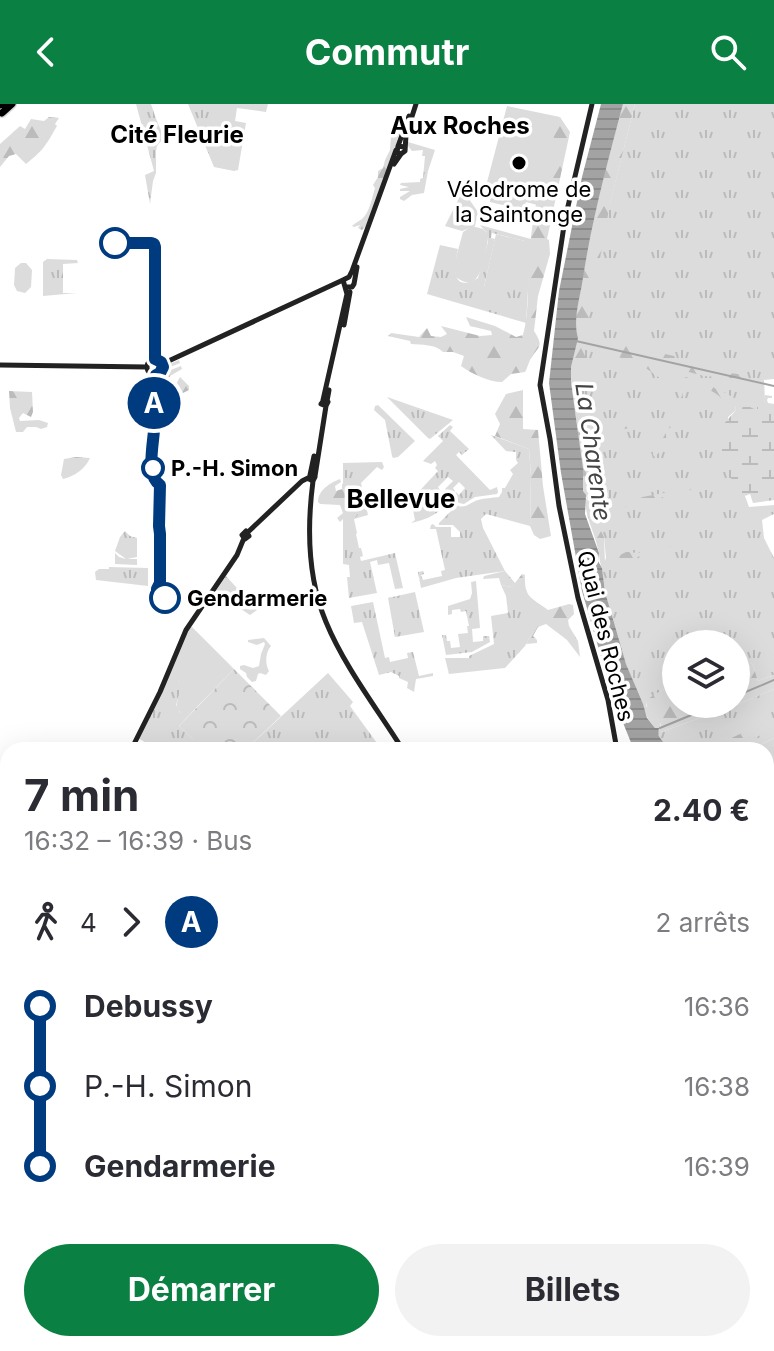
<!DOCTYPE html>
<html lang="fr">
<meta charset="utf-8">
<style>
:root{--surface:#fff;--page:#f2f2f3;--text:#2b2b33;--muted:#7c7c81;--accent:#0b8043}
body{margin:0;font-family:Inter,sans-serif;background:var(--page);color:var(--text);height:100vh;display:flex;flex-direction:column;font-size:30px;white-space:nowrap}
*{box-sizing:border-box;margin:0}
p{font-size:26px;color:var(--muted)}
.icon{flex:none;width:44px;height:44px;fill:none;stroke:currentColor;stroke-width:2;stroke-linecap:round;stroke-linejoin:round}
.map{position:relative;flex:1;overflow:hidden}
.side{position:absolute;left:0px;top:638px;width:774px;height:610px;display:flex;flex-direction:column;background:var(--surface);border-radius:24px 24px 0 0;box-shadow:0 8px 32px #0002}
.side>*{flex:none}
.badge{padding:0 16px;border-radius:26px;font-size:28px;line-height:52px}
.controls{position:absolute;left:662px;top:526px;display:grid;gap:16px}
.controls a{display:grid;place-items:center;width:88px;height:88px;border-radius:50%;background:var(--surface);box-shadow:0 8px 32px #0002;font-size:40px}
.map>.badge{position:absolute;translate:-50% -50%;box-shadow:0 0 0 4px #fff}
.legs{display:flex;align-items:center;gap:12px;height:88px;padding:0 24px;font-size:26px}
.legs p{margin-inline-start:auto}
.headline{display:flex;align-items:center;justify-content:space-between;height:136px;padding:0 24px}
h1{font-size:44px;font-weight:700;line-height:60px}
.cta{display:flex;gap:16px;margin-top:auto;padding:16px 24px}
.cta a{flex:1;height:92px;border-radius:48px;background:var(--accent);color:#fff;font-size:32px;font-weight:700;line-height:92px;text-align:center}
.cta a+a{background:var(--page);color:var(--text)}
ul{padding:0 24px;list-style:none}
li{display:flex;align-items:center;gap:28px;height:80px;font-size:30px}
li i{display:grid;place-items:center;width:12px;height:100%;margin:0 10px;background:currentColor}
li i::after{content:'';width:20px;height:20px;margin:-10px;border:6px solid;border-radius:50%;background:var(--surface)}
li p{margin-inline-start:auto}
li:first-child i{background:linear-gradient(#0000 50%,currentColor 0)}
li:last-child i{background:linear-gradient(currentColor 50%,#0000 0)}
header{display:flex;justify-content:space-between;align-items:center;height:104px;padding:0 24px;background:var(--accent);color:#fff;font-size:36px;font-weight:700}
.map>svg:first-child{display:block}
</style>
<header><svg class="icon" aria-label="back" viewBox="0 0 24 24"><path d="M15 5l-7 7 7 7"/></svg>Commutr<svg class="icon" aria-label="search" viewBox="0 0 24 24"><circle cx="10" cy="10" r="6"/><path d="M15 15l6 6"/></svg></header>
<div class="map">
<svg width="774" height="1247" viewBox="0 0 774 1247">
<defs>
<pattern id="grass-tufts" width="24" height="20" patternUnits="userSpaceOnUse" patternTransform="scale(2)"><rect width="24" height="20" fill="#dcdcdc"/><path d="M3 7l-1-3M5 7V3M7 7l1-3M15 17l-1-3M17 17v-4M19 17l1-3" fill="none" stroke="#bbb"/></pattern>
<pattern id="forest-firs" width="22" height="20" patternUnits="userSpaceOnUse" patternTransform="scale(2)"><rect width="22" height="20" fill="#dcdcdc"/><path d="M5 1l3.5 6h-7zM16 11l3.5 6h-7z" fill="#bbb"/></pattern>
<pattern id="wetland-marsh" width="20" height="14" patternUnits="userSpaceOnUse" patternTransform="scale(2)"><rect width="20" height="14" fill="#dcdcdc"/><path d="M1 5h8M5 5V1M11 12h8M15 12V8" fill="none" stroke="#bbb"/></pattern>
<pattern id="park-crowns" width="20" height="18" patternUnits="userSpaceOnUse" patternTransform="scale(2)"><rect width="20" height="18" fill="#dcdcdc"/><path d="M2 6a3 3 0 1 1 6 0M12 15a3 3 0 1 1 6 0" fill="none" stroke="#bbb"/></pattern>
<pattern id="water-rules" width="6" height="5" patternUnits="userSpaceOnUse" patternTransform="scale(2)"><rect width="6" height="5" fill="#a3a3a3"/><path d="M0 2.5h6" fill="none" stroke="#8b8b8b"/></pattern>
</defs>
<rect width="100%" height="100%" fill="#fff"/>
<!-- grass -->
<path fill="url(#grass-tufts)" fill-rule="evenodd" d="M136 0H151C154 9 160 27 165 32L157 42 156 47V69L153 77 150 100 145 71 154 67Z
M188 0H268L266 8 237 4 235 17 246 19 238 66 234 67 214 63Z
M635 0H774V275L764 276 765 296 757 307 752 304 741 305 735 302 736 306 728 313 736 379 745 392 749 403 774 401V410L762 416 764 434 774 454V571L758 577 753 561 745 554 736 557V540H676V580L664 585 646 597V602L660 618 661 628 739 600 774 585V634L750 646H669L658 631 659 624H655L648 615 626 560 619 539 605 488 602 464 606 454 604 433 589 406V398L583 387 573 258 582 176 595 109 610 99Z
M408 38 435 46 428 67 424 89 412 91 404 97 400 95V93L410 87H400V85L409 83 400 81 401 79 420 78V75L423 74 425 52H422L423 46 412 47 408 42Z
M462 88H464L478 108 475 122 462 127 445 122Z
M480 121 531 135 526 219 427 190 440 141 458 145C454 162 451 190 478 174L488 138 486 128ZM492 129 525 137 484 183 495 135 491 134Z
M47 155 77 156 78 159 63 160V189H77L43 192V158Z
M387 293 453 316 430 335 428 334Z
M378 301 415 337 398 353 393 354 392 352 385 316 374 306 375 302Z
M450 321 453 323 450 327 469 345 462 351 459 348 456 351 490 386 497 383 498 388 497 390 475 393 464 400 459 399 452 393 456 388 459 391 465 384 459 378 453 384 455 387 453 389 450 387 448 388 445 385 453 377 448 373 438 383 448 398C437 411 428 415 411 419L415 416 411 396 438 367 435 364 437 361 435 357 431 360 423 357 443 337 438 332Z
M491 331 529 345 531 371 530 422 486 410 481 415 483 424 505 467 456 474 421 484 418 468 423 467 424 470 421 471 423 476 442 472 441 467 445 466 436 425H430L431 421 433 420 436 423H451V433H460V428L453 421H439V419L455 403 454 400C465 406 467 400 478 396 485 394 492 394 499 393L502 388V384H505L513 370 510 366 518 359 516 356V348L506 347Z
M382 358 384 363 382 366 377 363 361 379 368 411 354 415 357 429 356 430 359 444H361L363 452 360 453 361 457 395 449 403 484 395 485 389 459 378 461 377 456 370 458 377 489 349 494 347 473H350L349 461 343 460V359Z
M125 427 130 432 137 434V453L127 455H137V461L115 460V449L119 453 126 455 115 447 120 433Z
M109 463 148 464V482L96 476 95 468 99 465H109Z
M226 472 257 506 250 511 221 492 212 493Z
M476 477 480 524 472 525 473 538 483 537V532H489L490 538 472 548 446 551 442 531H446L447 537H450L451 544 460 543 458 530 468 529 467 522H469L466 507 461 508 460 505 452 506V510L448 511V502L470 495 472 489 471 478Z
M515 479 542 511 525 542 505 564 449 570 445 554H469V552L494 540 491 512 508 509 506 492 501 481 512 483Z
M415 488 424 528 395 533 388 494Z
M373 498 385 554 389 553 390 558 408 554 407 549 413 548 419 572 433 569V572L416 575 414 588 407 584 408 578 399 574V572L391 568 379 571 362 518 354 519 351 502Z
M192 523 202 597 179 622 204 646H158L138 634 169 572 177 576 182 582 176 601 180 609Z
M328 569 353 598 350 602 382 646H245Z
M0 696 8 700V786L0 782Z"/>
<!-- forest -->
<path fill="url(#forest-firs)" d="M623 0H635L610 100 588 219 583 227 595 237 598 235 674 252 677 257 681 256C700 261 720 269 738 270L743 277 742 280 734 279 718 273 704 272 666 262 662 264C690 276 718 281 743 300L741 305 734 298 722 295C714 286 696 279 684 283L682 293 679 292 675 277C653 274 658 271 641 261 625 252 609 254 594 242 585 243 578 240 576 230 573 215 579 196 581 181 591 120 606 59 623 0Z
M400 9 405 11 389 62 366 122 362 126 358 124 360 121 354 123 352 122C355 119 359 117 362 115 370 108 372 93 375 84L373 81 378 73V67L383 64 385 56 390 46 391 32Z
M49 13 59 14 55 20 57 22C53 28 50 35 46 40 41 48 33 54 26 60L16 50 9 52 0 63V40L20 22 25 25 31 15 44 17Z
M560 13 570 28 547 135 549 136 550 150 538 192 534 227C545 244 538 242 530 256 528 260 527 265 525 268L511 270 502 278C489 278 472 270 461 262L464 252 453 248H443C436 240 421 241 411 240L410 237 388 232 391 229 419 233 427 224 431 232 441 233 447 230 441 222 480 232 492 231 491 227 470 222 466 213 495 222 516 233 523 231C530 206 527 177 529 151 533 108 544 53 560 13Z
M576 240 580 242 585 252 584 288 588 323 637 321 638 323 596 329 590 335 593 355 611 361 612 366H610L609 374 607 376 582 372 583 365 571 278V263L575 242Z
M179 256 180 259 168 264V267L181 262 182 265 170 272 169 281 175 282 180 273 189 282V286L183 289 175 285 162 292 158 290 159 275 164 270 167 261Z
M523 286V325L538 326 543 382 551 432 540 435 534 431 530 422 531 371 529 345 495 332 500 320 495 310 506 290Z
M9 287 32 288 33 308 31 313 23 309 19 314 20 317 39 316 48 319 47 323 41 325 36 323H27L23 328H16L10 304Z
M659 320 672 321 670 324 665 325C668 338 665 342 656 352L653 353 652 330 645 322Z
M76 353 90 354C85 365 75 372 63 375L61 371 64 355Z
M340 375 341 378 335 382 336 387 342 385V380L345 379 349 408 354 406 358 411 352 417 343 415 340 418 337 414 343 409 340 401 320 400 318 398C318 386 330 379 340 375Z
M690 384 691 386 601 409H592L604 433 605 459 626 448 639 449 645 445 685 436 648 452H640L607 466 604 461 602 464C599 457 600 453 598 445 594 426 585 414 585 393L589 398 590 403Z
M505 467 515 479 522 470 525 471C524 494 531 493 548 506L569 500 573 501 574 510 568 516 569 522 578 537 580 553 567 536 546 520 538 523 533 532 537 536V539L526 540 531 531 530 520 538 507 515 480 512 483 501 481 499 474 483 475 484 472Z
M264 534 271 542C265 549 265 560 269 567L266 571 260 569 258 570 256 577 252 578 247 573 246 569 240 565V562L244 561 253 564 259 562 261 550 265 540 264 538 257 541 248 538V536Z
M745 553 753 561 758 577 774 571V585L739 600 661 628 659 627 661 623 660 618H654C650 612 646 604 646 596L664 585 676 580V600H736V557Z
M774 614V626L723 646H706Z
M774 634V695L766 705V646H750Z"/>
<!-- wetland -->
<path fill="url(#wetland-marsh)" d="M765 291 772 292V294H768L767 296 768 299 774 300V396L753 399 750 390 745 392 742 390 724 364 719 349 720 331 722 322 736 306 734 298 741 305 745 301 757 306V303L765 296Z"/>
<!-- park -->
<path fill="url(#park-crowns)" d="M234 565 281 612 245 646H204L179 622Z"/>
<!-- garden -->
<path fill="#dcdcdc" d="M507 2 560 13 548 52 537 101 526 98 523 106 490 98V95L485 94 486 82Z
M472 122 483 125C485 127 486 128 487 130 489 137 486 144 485 151 481 166 477 189 456 173L454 161 463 128Z
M496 130 525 137 513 189 484 183Z
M21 159H26L32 166 31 183 25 189 17 187 14 181 15 164Z
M192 523 234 565 187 613 186 609 183 611 176 604 180 585 179 578 167 572 186 526Z"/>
<!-- water -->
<path fill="url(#water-rules)" d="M601 0H623C607 60 591 119 582 180 579 197 573 217 578 234L571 263V278L583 365V387L586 391 585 410 599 449 598 457 602 464 605 488 626 560 643 600 647 614 655 624H659L658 631 669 646H634L613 594 582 487 561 369 549 279 559 187 582 73Z"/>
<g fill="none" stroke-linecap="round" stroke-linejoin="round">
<!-- stream -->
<path stroke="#a3a3a3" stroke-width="2" d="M576 237 774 282
M736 592 774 576
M660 624 718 600"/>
<defs>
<path id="primary" d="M0 1 3 0
M2 9 12 0
M766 1215 774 1228"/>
<path id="highway" d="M766 757 774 748
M0 792 8 795
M0 802 8 807
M0 1184 8 1168
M0 1195 8 1180"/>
</defs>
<!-- primary casing -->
<use href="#primary" stroke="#dbdbdb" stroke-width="10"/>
<!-- highway casing -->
<use href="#highway" stroke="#dbdbdb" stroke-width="11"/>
<!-- secondary -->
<path stroke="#222" stroke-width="5" d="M592 0 565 115 540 281 550 335 559 402 578 494 608 596 617 646
M398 42 409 12
M404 43 398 42 397 48 401 50 405 47 406 31 416 0
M394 60 401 50
M346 183H352L354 180 357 163
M344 221 350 188
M147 263a8 8 0 1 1 16 0a8 8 0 1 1-16 0Z
M162 260 343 176
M0 261 147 263
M323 296 347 190 343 176 349 173 352 167 396 46
M324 296 328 298 326 302 321 300Z
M327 297 329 286
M310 371 314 352
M315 372 326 302
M313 377 315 373 310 371 309 375 313 377C307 423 308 475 326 518 344 562 378 606 403 646
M246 427 249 432 245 435 242 431Z
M248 428 302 377 308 374
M131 646 160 588 186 526 237 451 244 434
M766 813 774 823
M0 987 8 971
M0 1203 8 1208
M58 1240 65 1247
M439 1240 441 1247
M293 1247 303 1240"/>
<!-- primary -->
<use href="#primary" stroke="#000" stroke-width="7"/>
<!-- highway -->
<use href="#highway" stroke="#000" stroke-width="8"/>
<defs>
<path id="rail" d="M766 709 774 699
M150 1247 156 1240"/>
</defs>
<!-- rail casing -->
<use href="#rail" stroke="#000" stroke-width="5"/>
<!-- rail -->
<use href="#rail" stroke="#fff" stroke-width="2" stroke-dasharray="6" stroke-linecap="butt"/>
</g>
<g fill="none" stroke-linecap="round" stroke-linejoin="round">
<defs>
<path id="line-1" d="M115 139H151L154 140 155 143V255L161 258 163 263 160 269 156 271 154 279C154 295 156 311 154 326 153 342 146 372 160 381L159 422 160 430V479L157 485 158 490 165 494"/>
</defs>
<!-- line-1 casing -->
<use href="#line-1" stroke="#fff" stroke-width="18"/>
<!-- line-1 -->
<use href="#line-1" stroke="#003b80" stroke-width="12"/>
</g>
<!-- markers -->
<circle fill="#000" stroke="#fff" stroke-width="3" cx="519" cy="59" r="8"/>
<g fill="#fff" stroke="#003b80" stroke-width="4">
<circle cx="115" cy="139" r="14"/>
<circle cx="153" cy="364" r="10"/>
<circle cx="165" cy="494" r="14"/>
</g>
<g text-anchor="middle" stroke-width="7" stroke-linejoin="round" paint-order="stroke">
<!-- poi labels -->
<g font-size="22" fill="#000" stroke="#fff">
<text x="519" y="93">Vélodrome de<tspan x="519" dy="25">la Saintonge</tspan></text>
</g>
<!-- stop labels -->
<g font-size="22" font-weight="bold" fill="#000" stroke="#fff" text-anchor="start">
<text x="171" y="372">P.-H. Simon</text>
<text x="187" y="502">Gendarmerie</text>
</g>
<!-- street labels -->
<g font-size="22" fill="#000" stroke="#fff">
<text transform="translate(606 532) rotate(76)" y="8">Quai des Roches</text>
</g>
<!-- neighbourhood labels -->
<g font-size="24" font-weight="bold" fill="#000" stroke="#fff">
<text x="460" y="30">Aux Roches</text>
<text x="177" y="39">Cité Fleurie</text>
</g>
<!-- water labels -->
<g font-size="24" font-style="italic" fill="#444" stroke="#fff">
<text transform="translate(593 348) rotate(82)" y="8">La Charente</text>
</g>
<!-- quarter labels -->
<g font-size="26" font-weight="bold" fill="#000" stroke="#fff">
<text x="401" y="404">Bellevue</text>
</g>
</g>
</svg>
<div class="controls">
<a><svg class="icon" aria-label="layers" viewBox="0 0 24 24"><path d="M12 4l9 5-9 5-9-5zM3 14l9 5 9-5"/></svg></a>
</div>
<b class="badge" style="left:154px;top:299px;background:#003b80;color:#fff">A</b>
<section class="side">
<div class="headline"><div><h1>7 min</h1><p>16:32 – 16:39 · Bus</p></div><b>2.40 €</b></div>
<div class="legs"><svg class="icon" aria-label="walk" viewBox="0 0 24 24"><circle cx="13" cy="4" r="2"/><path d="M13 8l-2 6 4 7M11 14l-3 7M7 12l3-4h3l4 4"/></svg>4<svg class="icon" aria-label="forward" viewBox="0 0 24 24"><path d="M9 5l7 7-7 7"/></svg><b class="badge" style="background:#003b80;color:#fff">A</b><p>2 arrêts</p></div>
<ul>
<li><i style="color:#003b80"></i><b>Debussy</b><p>16:36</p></li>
<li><i style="color:#003b80"></i><span>P.-H. Simon</span><p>16:38</p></li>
<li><i style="color:#003b80"></i><b>Gendarmerie</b><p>16:39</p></li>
</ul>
<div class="cta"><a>Démarrer</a><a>Billets</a></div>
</section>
</div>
